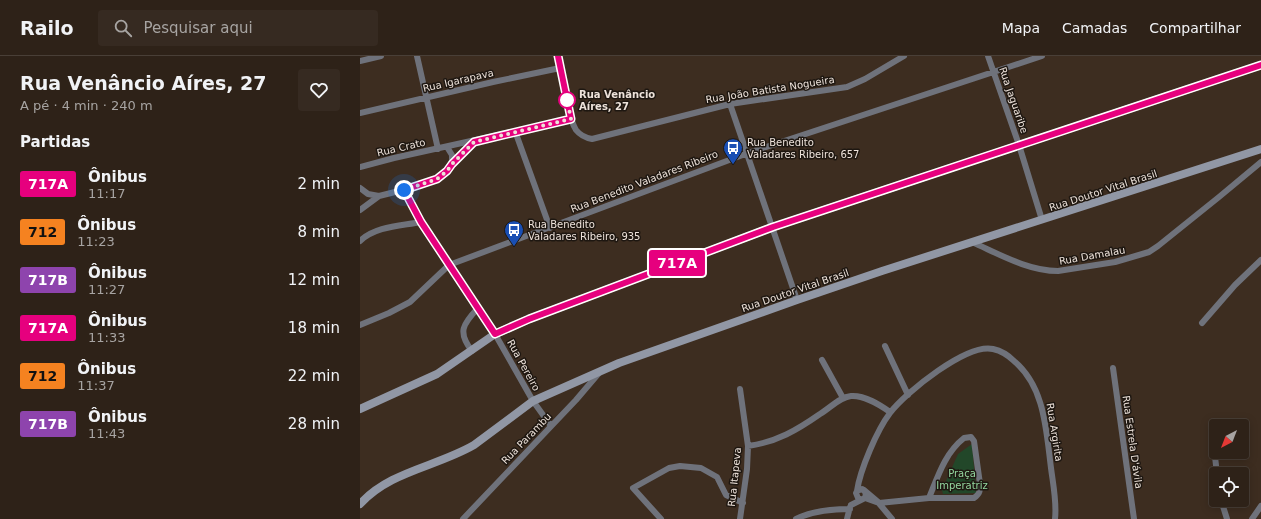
<!DOCTYPE html>
<html lang="pt">
<meta charset="utf-8">
<style>
:root{--surface:#2e2218;--page:#362a21;--text:#f1f3f6;--muted:#a7a4a2;--line:#493f37}
body{margin:0;font-family:"DejaVu Sans",sans-serif;background:var(--page);color:var(--text);height:100vh;display:flex;flex-direction:column;font-size:15px;white-space:nowrap}
*{box-sizing:border-box;margin:0}
p{font-size:13px;color:var(--muted)}
.icon{flex:none;width:22px;height:22px;fill:none;stroke:currentColor;stroke-width:2;stroke-linecap:round;stroke-linejoin:round}
.map{position:relative;flex:1;overflow:hidden}
.panel{display:flex;flex-direction:column;background:var(--surface);width:360px}
.panel>*{flex:none}
.badge{padding:0 8px;border-radius:3px;font-size:14px;line-height:26px}
.needle{width:26px;rotate:222deg}
.controls{position:absolute;left:849px;top:363px;display:grid;gap:8px}
.controls a{display:grid;place-items:center;width:40px;height:40px;border-radius:4px;background:var(--surface);box-shadow:0 2px 10px #0003,0 0 0 1px var(--line);font-size:20px}
.you{position:absolute;width:20px;height:20px;margin:-10px;border:3px solid #fff;border-radius:50%;background:#1a73e8;box-shadow:0 0 0 6px #1a73e833}
.map>.badge{position:absolute;translate:-50% -50%;box-shadow:0 0 0 2px #fff}
h2{padding:0 20px;font-size:15px;line-height:36px}
.round{display:grid;place-items:center;flex:none;width:42px;height:42px;border-radius:4px;background:var(--page)}
.head{display:flex;align-items:center;justify-content:space-between;height:68px;padding:0 20px}
h1{font-size:19px;font-weight:700;line-height:30px}
ul{padding:0;list-style:none}
li{display:flex;align-items:center;gap:12px;height:48px;padding:0 20px}
li div{flex:1}
li b{display:block;font-size:15px}
li em{font-style:normal}
li .badge{min-width:44px;font-weight:700;text-align:center}
header{display:flex;align-items:center;gap:24px;box-sizing:border-box;height:56px;padding:0 20px;background:var(--surface);border-bottom:1px solid var(--line)}
header strong{font-size:19px}
nav{display:flex;gap:22px;margin-inline-start:auto;font-size:14px}
.search{width:280px;height:36px;background:var(--page);display:flex;align-items:center;gap:10px;box-sizing:border-box;padding:0 14px;border-radius:4px;color:var(--muted);font-size:15px}
main{display:flex;flex:1;min-height:0}
.map>svg:first-child{display:block}
</style>
<header>
<strong>Railo</strong>
<div class="search"><svg class="icon" aria-label="search" viewBox="0 0 24 24"><circle cx="10" cy="10" r="6"/><path d="M15 15l6 6"/></svg>Pesquisar aqui</div>
<nav><a>Mapa</a><a>Camadas</a><a>Compartilhar</a></nav>
</header>
<main>
<section class="panel">
<div class="head"><div><h1>Rua Venâncio Aíres, 27</h1><p>A pé · 4 min · 240 m</p></div><a class="round"><svg class="icon" aria-label="heart" viewBox="0 0 24 24"><path d="M12 20l-8-8c-3-5 5-10 8-4 3-6 11-1 8 4z"/></svg></a></div>
<h2>Partidas</h2>
<ul>
<li><span class="badge" style="background:#e6007e;color:#fff">717A</span><div><b>Ônibus</b><p>11:17</p></div><em>2 min</em></li>
<li><span class="badge" style="background:#f58220;color:#111">712</span><div><b>Ônibus</b><p>11:23</p></div><em>8 min</em></li>
<li><span class="badge" style="background:#8e44ad;color:#fff">717B</span><div><b>Ônibus</b><p>11:27</p></div><em>12 min</em></li>
<li><span class="badge" style="background:#e6007e;color:#fff">717A</span><div><b>Ônibus</b><p>11:33</p></div><em>18 min</em></li>
<li><span class="badge" style="background:#f58220;color:#111">712</span><div><b>Ônibus</b><p>11:37</p></div><em>22 min</em></li>
<li><span class="badge" style="background:#8e44ad;color:#fff">717B</span><div><b>Ônibus</b><p>11:43</p></div><em>28 min</em></li>
</ul>
</section>
<div class="map">
<svg width="901" height="463" viewBox="0 0 901 463">
<rect width="100%" height="100%" fill="#3d2d20"/>
<!-- green -->
<path fill="#224729" d="M612 388 616 437 583 438 582 434 598 398Z"/>
<g fill="none" stroke-linecap="round" stroke-linejoin="round">
<!-- street -->
<path stroke="#6f727b" stroke-width="6" d="M57 0 78 93
M198 0C202 18 207 60 216 74 220 79 226 82 232 83L370 48 487 31 505 23 544 0
M628 0 659 89 682 164
M0 5 21 0
M370 48 437 244
M0 57 133 26 200 12
M155 75 190 172
M87 91 92 99V108
M0 111 34 102 211 63
M0 132 8 138 19 140
M44 134 61 166 135 278 173 345 191 370
M0 154 19 140 47 133 77 123 87 115 92 108 113 86
M0 185C16 170 41 170 61 166
M612 186C639 198 668 215 698 215L755 206 789 196 798 190 859 141 901 106
M842 267 875 229 901 204
M0 269 29 257 50 246 89 209 388 97 682 0
M525 290 548 339
M112 295C97 276 103 268 118 252
M462 304 483 342
M753 312 774 463
M388 390C417 386 437 374 460 358 470 352 480 341 491 340 505 339 520 349 530 356
M854 392 857 418
M504 434 517 445 532 463
M497 435C500 414 517 374 530 357 546 336 607 287 633 293 642 295 648 299 654 305 685 331 686 374 691 412 693 428 697 446 695 463
M505 442 519 447 569 442H614C620 438 620 435 620 428L614 385 611 381 604 382C585 397 578 420 569 442
M861 444 867 463
M491 449 505 442 506 437 502 433 497 435 496 437 498 442 500 443
M103 463 216 344 239 317
M301 463 273 432 309 412 320 410 341 412 357 421 366 439 383 447
M380 463 387 413 388 390 380 333
M436 463C452 455 472 453 490 453
M487 463 490 451
M892 463 901 450"/>
<!-- secondary -->
<path stroke="#9197a5" stroke-width="8" d="M0 353 77 318 135 278 169 263 413 171 901 9
M0 448C30 415 76 411 114 389L173 345 259 307 437 244 522 215 901 93"/>
</g>
<g fill="none" stroke-linecap="round" stroke-linejoin="round">
<defs>
<path id="line" d="M198 0 211 63 114 86 92 108 87 115 77 123 44 134 61 166 135 278 169 263 413 171 901 9"/>
</defs>
<!-- line casing -->
<use href="#line" stroke="#fff" stroke-width="9"/>
<!-- line -->
<use href="#line" stroke="#e6007e" stroke-width="6"/>
<!-- walk -->
<path stroke="#ede2da" stroke-width="4" stroke-dasharray="0 7.2" d="M44 134 77 123 87 115 92 108 114 86 211 63 207 43V44"/>
</g>
<!-- icons -->
<defs>
<symbol id="bus-pin" viewBox="-11 -11 22 30"><path d="M0 17L-7.5 6A9.5 9.5 0 1 1 7.5 6Z" fill="#1a4fb4" stroke="#1e1711"/><path d="M-5-6H5V4H4V6H2V4H-2V6H-4V4H-5ZM-3.5-4V0h7V-4ZM-3.5 1.2v1.5H-2V1.2ZM2 1.2v1.5H3.5V1.2Z" fill="#fff"/></symbol>
</defs>
<g fill-rule="evenodd">
<use href="#bus-pin" x="362" y="81" width="22" height="30"/>
<use href="#bus-pin" x="143" y="163" width="22" height="30"/>
</g>
<!-- markers -->
<circle fill="#fff" stroke="#e6007e" stroke-width="2" cx="207" cy="44" r="8"/>
<g text-anchor="middle" stroke-width="3" stroke-linejoin="round" paint-order="stroke">
<!-- street labels -->
<g font-size="10" fill="#ede2da" stroke="#1e1711">
<text transform="translate(98 24) rotate(-13)" y="4">Rua Igarapava</text>
<text transform="translate(410 33) rotate(-9)" y="4">Rua João Batista Nogueira</text>
<text transform="translate(654 44) rotate(71)" y="4">Rua Jaguaribe</text>
<text transform="translate(41 91) rotate(-13)" y="4">Rua Crato</text>
<text transform="translate(284 125) rotate(-21)" y="4">Rua Benedito Valadares Ribeiro</text>
<text transform="translate(743 134) rotate(-18)" y="4">Rua Doutor Vital Brasil</text>
<text transform="translate(732 199) rotate(-10)" y="4">Rua Damalau</text>
<text transform="translate(435 234) rotate(-19)" y="4">Rua Doutor Vital Brasil</text>
<text transform="translate(164 309) rotate(61)" y="4">Rua Pereiro</text>
<text transform="translate(695 376) rotate(81)" y="4">Rua Argirita</text>
<text transform="translate(166 382) rotate(-46)" y="4">Rua Parambu</text>
<text transform="translate(773 386) rotate(82)" y="4">Rua Estrela D'ávila</text>
<text transform="translate(374 421) rotate(-84)" y="4">Rua Itapeva</text>
</g>
<!-- stop labels -->
<g font-size="10" font-weight="bold" fill="#ede2da" stroke="#1e1711" text-anchor="start">
<text x="219" y="42">Rua Venâncio<tspan x="219" dy="12">Aíres, 27</tspan></text>
</g>
<!-- poi labels -->
<g font-size="10" fill="#ede2da" stroke="#1e1711" text-anchor="start">
<text x="387" y="90">Rua Benedito<tspan x="387" dy="12">Valadares Ribeiro, 657</tspan></text>
<text x="168" y="172">Rua Benedito<tspan x="168" dy="12">Valadares Ribeiro, 935</tspan></text>
</g>
<!-- park labels -->
<g font-size="10" fill="#94d79f" stroke="#1e1711">
<text x="602" y="421">Praça<tspan x="602" dy="12">Imperatriz</tspan></text>
</g>
</g>
</svg>
<div class="controls">
<a><svg class="needle" viewBox="-14 -14 28 28"><path d="M0-13l5 13h-10z" fill="#e53935"/><path d="M0 13l5-13h-10z" fill="#a7a4a2"/></svg></a>
<a><svg class="icon" aria-label="locate" viewBox="0 0 24 24"><circle cx="12" cy="12" r="6"/><path d="M12 2v4M12 18v4M2 12h4M18 12h4"/></svg></a>
</div>
<div class="you" style="left:44px;top:134px"></div>
<b class="badge" style="left:317px;top:207px;background:#e6007e;color:#fff">717A</b>
</div>
</main>
